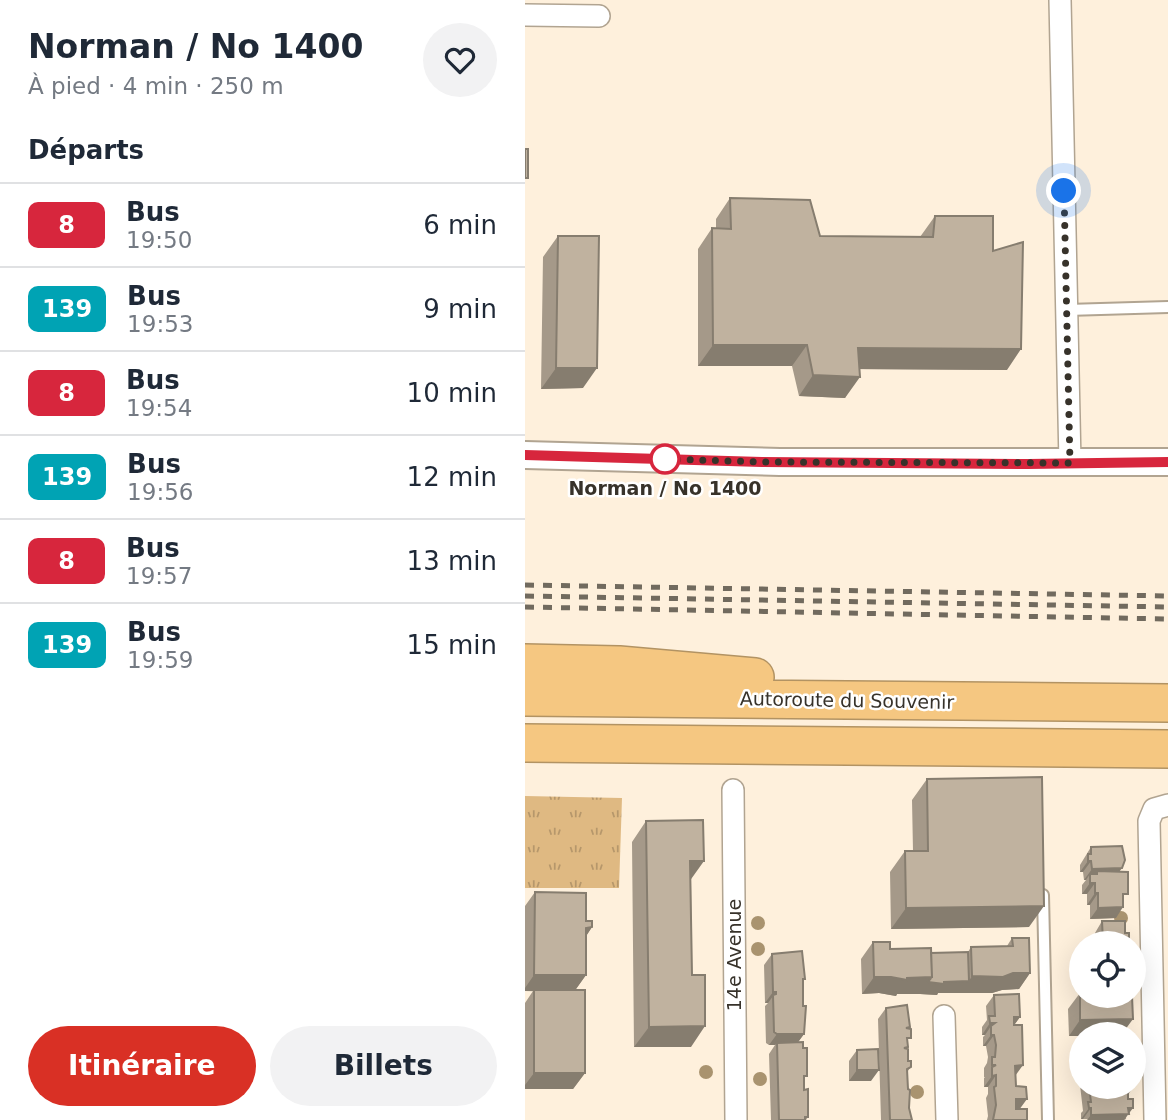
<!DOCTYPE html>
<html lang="fr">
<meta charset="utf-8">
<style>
:root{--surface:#fff;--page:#f2f2f3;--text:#1f2937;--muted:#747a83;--line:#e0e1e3;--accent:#d93025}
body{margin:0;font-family:"DejaVu Sans",sans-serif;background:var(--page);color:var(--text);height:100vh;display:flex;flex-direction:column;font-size:26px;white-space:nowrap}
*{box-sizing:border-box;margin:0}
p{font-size:23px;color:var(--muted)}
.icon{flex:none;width:38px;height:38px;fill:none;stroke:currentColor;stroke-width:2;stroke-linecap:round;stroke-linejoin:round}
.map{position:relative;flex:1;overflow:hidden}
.panel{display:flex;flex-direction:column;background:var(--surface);width:525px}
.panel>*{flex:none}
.badge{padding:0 14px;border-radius:10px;font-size:24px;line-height:46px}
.fabs{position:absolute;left:544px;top:931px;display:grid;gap:14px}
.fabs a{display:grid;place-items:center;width:77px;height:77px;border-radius:50%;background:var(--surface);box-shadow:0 7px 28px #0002;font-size:35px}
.you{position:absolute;width:35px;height:35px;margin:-18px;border:5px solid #fff;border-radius:50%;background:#1a73e8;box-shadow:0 0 0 10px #1a73e833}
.map>.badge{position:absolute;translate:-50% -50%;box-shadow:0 0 0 4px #fff}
h2{padding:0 28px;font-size:26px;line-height:63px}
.round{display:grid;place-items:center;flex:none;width:74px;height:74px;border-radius:37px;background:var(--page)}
.summary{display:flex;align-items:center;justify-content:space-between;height:119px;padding:0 28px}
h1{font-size:33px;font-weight:700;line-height:52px}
.cta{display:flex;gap:14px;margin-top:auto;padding:14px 28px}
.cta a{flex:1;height:80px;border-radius:42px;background:var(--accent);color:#fff;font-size:28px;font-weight:700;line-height:80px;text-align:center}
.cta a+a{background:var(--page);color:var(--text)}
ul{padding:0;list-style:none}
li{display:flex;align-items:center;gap:21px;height:84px;padding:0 28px;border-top:2px solid var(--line)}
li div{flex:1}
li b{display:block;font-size:26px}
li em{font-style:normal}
li .badge{min-width:77px;font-weight:700;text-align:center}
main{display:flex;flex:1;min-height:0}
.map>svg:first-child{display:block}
</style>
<main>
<section class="panel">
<div class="summary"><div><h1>Norman / No 1400</h1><p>À pied · 4 min · 250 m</p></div><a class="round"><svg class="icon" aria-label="heart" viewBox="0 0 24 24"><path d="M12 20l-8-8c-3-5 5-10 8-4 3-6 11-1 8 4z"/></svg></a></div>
<h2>Départs</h2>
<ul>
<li><span class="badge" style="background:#d7263d;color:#fff">8</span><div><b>Bus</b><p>19:50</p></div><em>6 min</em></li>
<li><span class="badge" style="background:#00a3b4;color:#fff">139</span><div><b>Bus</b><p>19:53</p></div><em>9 min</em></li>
<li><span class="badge" style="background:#d7263d;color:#fff">8</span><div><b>Bus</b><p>19:54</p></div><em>10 min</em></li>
<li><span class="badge" style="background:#00a3b4;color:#fff">139</span><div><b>Bus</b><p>19:56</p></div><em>12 min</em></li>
<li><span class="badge" style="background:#d7263d;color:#fff">8</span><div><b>Bus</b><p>19:57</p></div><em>13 min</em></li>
<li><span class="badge" style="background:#00a3b4;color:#fff">139</span><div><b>Bus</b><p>19:59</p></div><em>15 min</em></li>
</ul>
<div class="cta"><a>Itinéraire</a><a>Billets</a></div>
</section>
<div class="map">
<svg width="643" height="1120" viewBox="0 0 643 1120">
<defs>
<pattern id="grass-tufts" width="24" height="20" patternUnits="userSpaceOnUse" patternTransform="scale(1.75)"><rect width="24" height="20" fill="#dfb982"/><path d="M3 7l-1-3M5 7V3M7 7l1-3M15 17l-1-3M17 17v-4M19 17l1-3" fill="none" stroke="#b6976b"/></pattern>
</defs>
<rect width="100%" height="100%" fill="#fef0dc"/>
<!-- grass -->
<path fill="url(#grass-tufts)" d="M0 796 97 798 94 888H0Z"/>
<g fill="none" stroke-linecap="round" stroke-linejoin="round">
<defs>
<path id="service" d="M542 310 643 307
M518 895 523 1120"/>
<path id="minor" d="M535 0 545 463
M0 15 74 16
M208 790 211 1120
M419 1016 422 1120
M630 1120 624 821 629 809 643 805"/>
<path id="tertiary" d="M0 455 255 462H643"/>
<path id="motorway" d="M0 663 94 665 230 677
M0 697 643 703
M0 743 643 749"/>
</defs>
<!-- service casing -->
<use href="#service" stroke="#b1a491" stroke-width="14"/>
<!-- minor casing -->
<use href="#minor" stroke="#b1a491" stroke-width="24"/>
<!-- tertiary casing -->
<use href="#tertiary" stroke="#b1a491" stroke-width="30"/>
<!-- motorway casing -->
<use href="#motorway" stroke="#b29363" stroke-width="40"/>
<!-- service -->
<use href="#service" stroke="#fff" stroke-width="10"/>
<!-- minor -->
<use href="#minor" stroke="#fff" stroke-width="21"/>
<!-- tertiary -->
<use href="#tertiary" stroke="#fff" stroke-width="26"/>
<!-- motorway -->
<use href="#motorway" stroke="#f5c781" stroke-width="37"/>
<!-- rail -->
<path stroke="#716a5e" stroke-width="5" stroke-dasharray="9 9" stroke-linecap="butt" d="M0 585 643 596
M0 596 643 607
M0 607 643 619"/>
</g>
<!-- trees -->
<g fill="#a9936f">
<circle cx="596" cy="918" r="7"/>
<circle cx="233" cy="923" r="7"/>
<circle cx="233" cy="949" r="7"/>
<circle cx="181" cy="1072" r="7"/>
<circle cx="235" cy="1079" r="7"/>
<circle cx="392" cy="1092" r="7"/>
</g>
<!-- wall -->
<path fill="#a59989" d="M205 198 295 236 395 237 410 216 468 251 482 370 335 369 320 398 274 396 267 366H173V249L187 228 191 229V219Z
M33 236 58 388 16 389 18 257Z
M402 779 504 927 366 929 365 872 380 851H388L387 800Z
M121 821 166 879 167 975 166 1047H109L107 842Z
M566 847 595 872 598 902 591 918 565 919V905H562V894H557V885L561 880H559L558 872H555V865Z
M10 892 61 921 67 927 61 936V975L50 990 60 1073 48 1089H0V1003L8 991H0V906Z
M577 921 600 933 604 939 601 943H570V933Z
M487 938 505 973 494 989 477 990 467 993H413L412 995 395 994H372L371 996 354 993 337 994 336 959 348 942 365 949 406 953 443 952 446 947 482 946Z
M247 954 278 982 279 1034 273 1042 283 1117 281 1120H246L244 1054 250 1045H244L241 1043 240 1006 243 1003H240L239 965Z
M555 993 599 1032 601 1034H606H556V1036H544L543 1009Z
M469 995 495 1017 489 1025 491 1086 494 1109 502 1120H462L463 1116 461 1098 463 1094V1087H459V1078L460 1077H459V1068L462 1063 463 1057 461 1046H458V1037L460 1035H457V1027L462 1020 461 1006Z
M361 1008 385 1027 384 1029 382 1049 383 1061 386 1067 382 1072 384 1108 387 1120H356L353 1019Z
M556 1038V1064L553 1065 552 1044Z
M332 1050 346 1081H324V1061Z
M556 1083V1087H608L603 1095 601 1119 599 1120 556 1119V1113L558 1111 555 1085Z"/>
<!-- shaded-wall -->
<path fill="#867d6f" d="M188 345H282L267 366H173Z
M333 348 496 349 482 370 319 369Z
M31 368H72L58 388 16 389Z
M288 375 335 377 320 398 274 396Z
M165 861H179L164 882Z
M563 861H566L558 872H555Z
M597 868 589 879 572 874V871L567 880 565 874 561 880H559L567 869Z
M565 883H570L562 894H557Z
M570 893H573L565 905H562Z
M519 906 504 927 366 929 381 908Z
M598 907 591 918 565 919 573 908Z
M67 927 56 944 61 928Z
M604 939 601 943H577L578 942Z
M505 973 494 989 477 990 467 993H413L412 995 395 994H372L371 996 354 993 337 994 349 977H407L419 982 444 981 447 976Z
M9 975H61L49 992 0 991V988Z
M248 992H251L243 1003H240Z
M489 1017H495L487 1028Z
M608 1019 597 1034 560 1033 559 1034H556V1036H544L555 1020Z
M465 1023H470L466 1026 460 1035H457Z
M180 1026 166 1047H109L124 1027Z
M252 1034H279L271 1045 252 1043 250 1045H244Z
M466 1035H469L461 1046H458Z
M498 1065 490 1076V1066Z
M332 1070H354L346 1081H324Z
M9 1073H60L48 1089H0V1085Z
M471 1075 463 1087H459L467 1076Z
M491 1099H502L494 1110H483Z
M564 1108H566L558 1119H556Z
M603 1108H608L599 1120H562L566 1115Z"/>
<!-- building -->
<path fill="#c0b29f" stroke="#867d6f" stroke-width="2" d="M0 149H3V178H0Z
M205 198 285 200 295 236 408 237 410 216H468V251L498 242 496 349 333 348 335 377 288 375 282 345H188L187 228 206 229Z
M33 236H74L72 368H31Z
M517 777 519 906 381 908 380 851H403L402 779Z
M178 820 179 861H165L167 975H180V1026L124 1027 121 821Z
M597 846 600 860 597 868 567 869 566 861H563V854H566V847Z
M572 871 603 872V894H598V907L573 908V893H570V883H565V874H572Z
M10 892 61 893V921H67V927L61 928V975H9Z
M577 921H600V933H604V939H601V942H578Z
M487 938H504L505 973H488L478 977 447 976 446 947 488 946Z
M348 942H365V949L406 948 407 977 382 978V980L366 977H349Z
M277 951 280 979H278V1006H281L279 1034H252L249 1032 248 995 251 994V992H248L247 954Z
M443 952 444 981 419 982V984L403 982 407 977 406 953Z
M9 990H60V1073H9Z
M555 993H556V996H607L608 1019 555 1020Z
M494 994 495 1017H489V1025H497L498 1065 490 1066 491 1086 501 1087 502 1099H491V1109H502V1120H468L471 1105 469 1087 471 1086V1075L467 1076V1067L471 1065H467V1057H470L471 1045 469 1035H466V1026L470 1023H465L464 1016H470L469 995Z
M382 1005 385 1027 381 1028 386 1029V1038H382L383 1047 379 1048 383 1049V1061H386V1067L382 1069 383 1089 385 1090 384 1108 387 1120H365L361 1008Z
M601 1032V1034H606H560V1033Z
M278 1042V1048H282V1076H279V1090L283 1089V1117H280V1120H254L252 1043Z
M353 1049 354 1070H332V1050Z
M564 1087H608H603V1099H608V1108H603L604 1114 566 1115V1108H564L563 1102H566Z"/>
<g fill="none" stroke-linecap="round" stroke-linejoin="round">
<defs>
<path id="line" d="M0 455 237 462 503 464 643 462"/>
</defs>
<!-- line casing -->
<use href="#line" stroke="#fff" stroke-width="16"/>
<!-- line -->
<use href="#line" stroke="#d7263d" stroke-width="10"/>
<!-- walk -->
<path stroke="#37322a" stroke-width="7" stroke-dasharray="0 12.6" d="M140 459 237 462 545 463 539 191"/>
</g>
<!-- markers -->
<circle fill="#fff" stroke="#d7263d" stroke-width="3.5" cx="140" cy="459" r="14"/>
<g text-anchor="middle" stroke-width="5" stroke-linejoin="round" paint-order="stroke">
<!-- stop labels -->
<g font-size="19" font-weight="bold" fill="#37322a" stroke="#fff">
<text x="140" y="495">Norman / No 1400</text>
</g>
<!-- street labels -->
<g font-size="19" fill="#37322a" stroke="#fff">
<text transform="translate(322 700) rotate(1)" y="7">Autoroute du Souvenir</text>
<text transform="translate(209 955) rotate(-90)" y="7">14e Avenue</text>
</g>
</g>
</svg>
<div class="fabs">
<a><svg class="icon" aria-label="locate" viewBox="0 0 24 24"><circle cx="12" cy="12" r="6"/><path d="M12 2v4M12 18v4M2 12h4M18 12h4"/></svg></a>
<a><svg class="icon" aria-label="layers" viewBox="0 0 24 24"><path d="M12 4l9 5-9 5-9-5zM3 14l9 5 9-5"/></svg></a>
</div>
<div class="you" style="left:539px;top:191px"></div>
</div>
</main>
